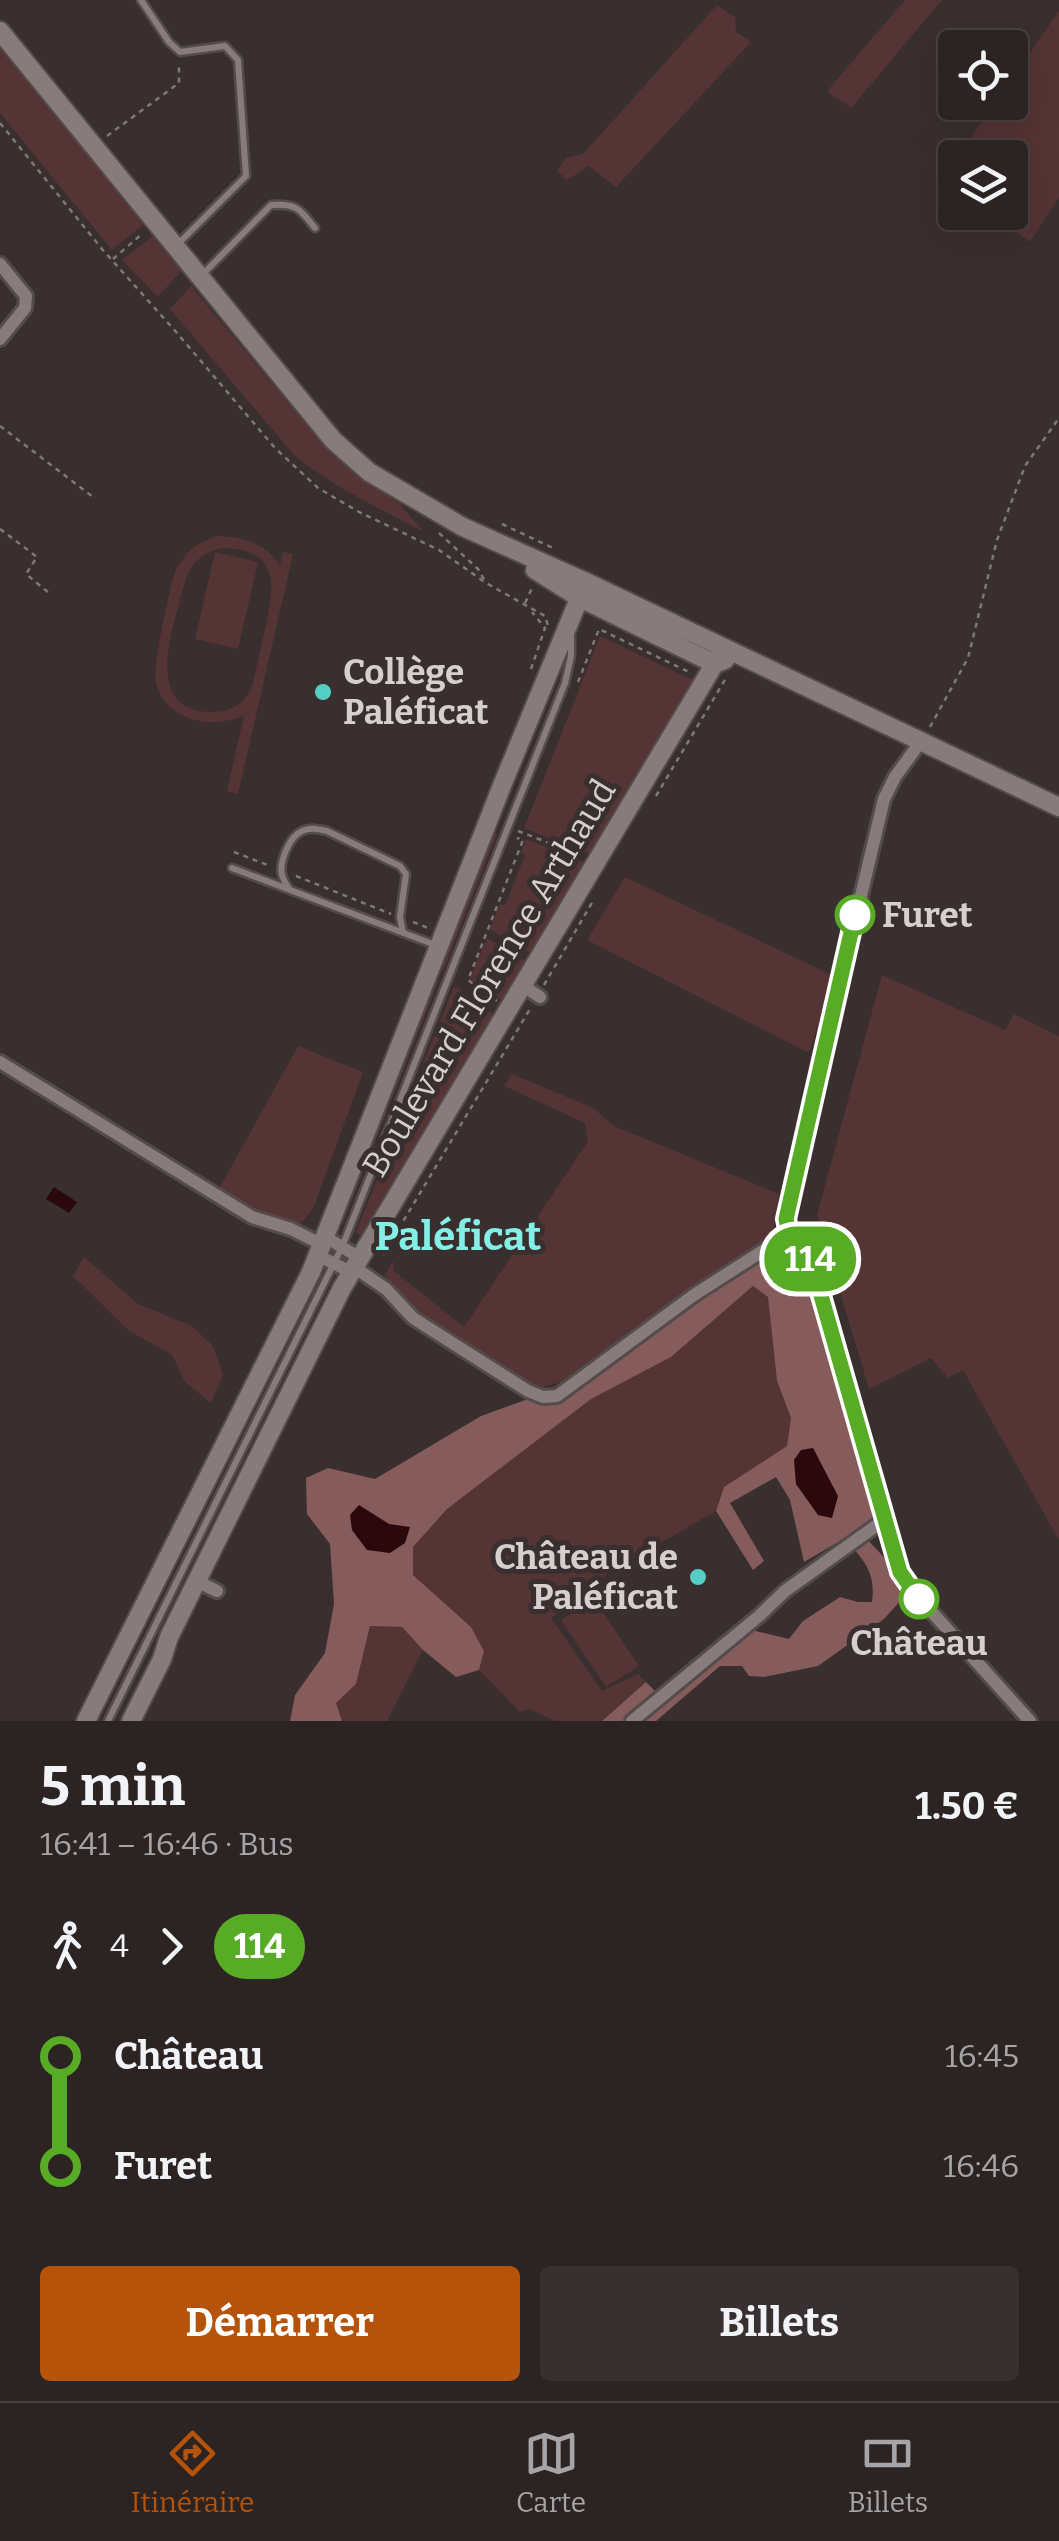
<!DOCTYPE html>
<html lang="fr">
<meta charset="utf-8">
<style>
:root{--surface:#2c2323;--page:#382f30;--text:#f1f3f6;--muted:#a6a4a6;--line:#484041;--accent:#b45309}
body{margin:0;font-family:Bitter,serif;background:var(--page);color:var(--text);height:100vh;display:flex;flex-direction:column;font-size:38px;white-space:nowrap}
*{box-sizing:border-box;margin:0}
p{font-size:32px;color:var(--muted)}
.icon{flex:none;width:55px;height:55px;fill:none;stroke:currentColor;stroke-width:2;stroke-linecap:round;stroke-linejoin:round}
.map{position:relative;height:1721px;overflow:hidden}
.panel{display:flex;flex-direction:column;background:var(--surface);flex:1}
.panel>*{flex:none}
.badge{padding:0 20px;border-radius:32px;font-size:35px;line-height:65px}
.buttons{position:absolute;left:938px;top:30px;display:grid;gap:20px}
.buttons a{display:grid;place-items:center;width:90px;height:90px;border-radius:10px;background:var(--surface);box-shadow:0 10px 40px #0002,0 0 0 2px var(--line);font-size:50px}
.map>.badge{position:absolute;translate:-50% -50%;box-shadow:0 0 0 5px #fff}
.legs{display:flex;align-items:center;gap:15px;height:110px;padding:0 40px;font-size:32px}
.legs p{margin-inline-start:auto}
.overview{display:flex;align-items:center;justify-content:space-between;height:170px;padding:0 40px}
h1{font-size:55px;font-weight:700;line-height:75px}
.cta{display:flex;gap:20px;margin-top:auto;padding:20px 40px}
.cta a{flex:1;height:115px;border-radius:10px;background:var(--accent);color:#fff;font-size:40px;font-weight:700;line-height:115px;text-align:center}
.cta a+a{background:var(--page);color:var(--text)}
ul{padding:0 40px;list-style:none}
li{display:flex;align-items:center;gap:35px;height:110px;font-size:38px}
li i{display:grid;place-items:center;width:15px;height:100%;margin:0 12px;background:currentColor}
li i::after{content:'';width:25px;height:25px;margin:-12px;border:8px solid;border-radius:50%;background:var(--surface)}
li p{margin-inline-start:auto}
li:first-child i{background:linear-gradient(#0000 50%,currentColor 0)}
li:last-child i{background:linear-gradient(currentColor 50%,#0000 0)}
.tab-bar{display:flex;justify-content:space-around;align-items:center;height:140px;border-top:2px solid var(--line);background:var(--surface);font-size:28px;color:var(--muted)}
.tab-bar a{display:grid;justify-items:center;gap:5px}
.tab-bar .current{color:var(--accent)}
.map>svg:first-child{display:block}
</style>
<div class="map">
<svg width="1059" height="1721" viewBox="0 0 1059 1721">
<rect width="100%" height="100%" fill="#3a2f2f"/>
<!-- green -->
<path fill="#543435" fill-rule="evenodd" d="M905 0H942L851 108 827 91Z
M717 5 735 17 736 32 751 42 616 187 589 166 567 180 557 171 566 158 583 154Z
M1059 11V197L1030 242 989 213 1010 212V158L957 157 995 103 1010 102V81Z
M0 45 145 223 112 250 0 113Z
M153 236 181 271 158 297 122 260Z
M191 286 326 448 353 472 400 504 424 532C379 508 333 487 294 455L170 309Z
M217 536C243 537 265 543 280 565L283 552 293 554 238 794 227 791 244 715C213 730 166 722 156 683 152 668 170 586 176 569 177 567 184 558 185 556 194 545 204 541 217 536ZM222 548C283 549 274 589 264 633 260 651 256 669 252 687 245 703 233 711 215 712 137 714 176 621 186 578 194 561 203 552 222 548Z
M215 552 258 562 238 649 195 639Z
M600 636 699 683 595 856 524 828Z
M489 831 497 834 443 971 435 968Z
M526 839 589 864 535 956 490 929 500 904 505 905 525 855 521 853Z
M625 877 834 976 809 1053 587 940Z
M487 938 530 964 506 1004 470 979Z
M882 975 1005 1030 1014 1014 1059 1036V1540L963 1370 948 1378 931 1358 869 1389 817 1215Z
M431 977 439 980 342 1225 335 1220Z
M454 986 498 1017 364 1238 356 1232Z
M298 1046 363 1072 313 1209 301 1223 257 1214 219 1189Z
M512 1074 593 1108 614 1126 779 1194 773 1234 635 1327 564 1381 537 1389 406 1304 385 1275 393 1261 394 1271 464 1327 588 1141 585 1123 504 1086Z
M84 1257 138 1304 192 1326 213 1346 223 1375 211 1403 185 1382 172 1355 128 1330 73 1276Z
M753 1286 768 1296 777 1381 791 1418 787 1446 724 1487 716 1511 610 1572 551 1618 602 1691 638 1674 646 1682 602 1721H555L530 1709 520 1712 479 1670 484 1651 471 1627 413 1575V1547L447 1509 591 1399 671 1357Z
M594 1599 639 1666 606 1687 561 1620Z
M370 1626 402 1627 423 1650 387 1721H345L341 1720 336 1703 356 1684Z"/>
<!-- forest -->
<path fill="#855b5b" d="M789 1249 803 1260 878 1519 804 1562 790 1500 776 1477 730 1503 764 1561 753 1570 716 1511 724 1487 787 1446 791 1418 777 1381 768 1297 753 1286 671 1357 591 1399 447 1509 413 1547V1575L471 1627 484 1651 479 1670 456 1677 423 1650 402 1627 370 1626 356 1684 336 1703 342 1721H290L295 1695 325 1653 334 1604 330 1544 307 1514 306 1478 328 1468 375 1479 481 1416 531 1398 557 1402C627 1349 707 1277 789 1249Z
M867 1539 893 1567 903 1598 884 1619 818 1666 764 1677 749 1676 742 1666H720L656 1721H643L751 1630 789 1639 803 1621 840 1597 858 1602H872C875 1578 869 1566 853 1548Z
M646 1682 658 1694 624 1721H602Z"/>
<!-- water -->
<path fill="#2a080b" d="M54 1187 77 1202 69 1213 46 1199Z
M813 1448 838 1496 832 1518 818 1515 796 1484 794 1460 801 1450Z
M359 1505 389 1524 410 1527 405 1543 390 1553 367 1550 352 1530 350 1515Z"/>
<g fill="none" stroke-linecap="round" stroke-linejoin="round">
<defs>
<path id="lane" d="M141 0 169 42 180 52 225 46 238 60 246 176 176 246
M201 276 271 205C297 203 300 209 315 228
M232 868 438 946
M290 890C286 884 284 882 282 875 279 862 289 837 302 831 310 827 318 829 327 831L400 866 406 874 400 917 403 933
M108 1721 342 1247 565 683 571 656V631"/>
<path id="street" d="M0 264 26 296 25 308 0 339
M522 985 540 997
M0 1062 252 1217 291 1229 321 1244
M789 1234 805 1250 813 1264 900 1572 921 1600 1030 1721
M789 1234 786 1219 791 1190 884 799 895 777 921 741
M324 1236 360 1258
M317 1255 351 1272
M354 1267 386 1289 413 1318 528 1391 543 1397 557 1396 694 1295 789 1234
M196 1581 217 1591
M632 1721 759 1616 785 1591 884 1520"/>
<path id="secondary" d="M0 31 333 440 369 472 463 527 586 582 1059 807
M535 570 578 597 715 664 725 660
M86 1721 311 1272 503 783 586 582
M131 1721 162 1659 169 1637 342 1288 724 648"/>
</defs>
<!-- lane casing -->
<use href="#lane" stroke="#544b4b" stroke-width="11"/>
<!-- street casing -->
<use href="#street" stroke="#544b4b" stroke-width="18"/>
<!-- secondary casing -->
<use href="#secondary" stroke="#544b4b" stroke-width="22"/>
<!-- path -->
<path stroke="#807777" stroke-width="2.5" stroke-dasharray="5 5" stroke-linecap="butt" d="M0 123 102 249 177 333 275 448 318 488 359 512 439 550 486 583 545 616 549 629
M107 136 179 83V65
M113 259 143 233
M0 426 93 497
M502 524 553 548
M0 529 37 557 26 574 49 593
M439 533 478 569 485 581
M525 603 532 588
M531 669 545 628 532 612
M578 682 599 629 689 672
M930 727 968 658 997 540 1025 466 1059 418
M656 796 726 678
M518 831 580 855
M234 852 270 866
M296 876 391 914
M413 922 428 928
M544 985 593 901
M497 1001 468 980 523 840 517 838
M383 1255 530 1009"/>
<!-- lane -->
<use href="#lane" stroke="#887b7b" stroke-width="6"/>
<!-- street -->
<use href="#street" stroke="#887b7b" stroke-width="12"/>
<!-- secondary -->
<use href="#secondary" stroke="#887b7b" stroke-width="18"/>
</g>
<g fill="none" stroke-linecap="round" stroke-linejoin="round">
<defs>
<path id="line-1" d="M855 915 786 1219 789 1234 805 1250 812 1264 900 1572 919 1599"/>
</defs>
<!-- line-1 casing -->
<use href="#line-1" stroke="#fff" stroke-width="22"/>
<!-- line-1 -->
<use href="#line-1" stroke="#58ac25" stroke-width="15"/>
</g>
<!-- markers -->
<g fill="#55cec5" stroke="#3a2f2f" stroke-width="4">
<circle cx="323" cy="692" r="10"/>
<circle cx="698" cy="1577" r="10"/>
</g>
<g fill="#fff" stroke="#58ac25" stroke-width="5">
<circle cx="855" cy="915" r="18"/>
<circle cx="919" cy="1599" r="18"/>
</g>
<g text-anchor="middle" stroke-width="10" stroke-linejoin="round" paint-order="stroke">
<!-- poi labels -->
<g font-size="35" font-weight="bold" fill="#d6cfcf" stroke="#3a2f2f" text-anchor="start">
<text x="343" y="684">Collège<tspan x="343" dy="40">Paléficat</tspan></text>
<text x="678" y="1569" text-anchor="end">Château de<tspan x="678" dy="40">Paléficat</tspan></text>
</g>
<!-- stop labels -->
<g font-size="35" font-weight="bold" fill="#d6cfcf" stroke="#3a2f2f" text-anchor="start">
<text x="882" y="927">Furet</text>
<text x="919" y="1655" text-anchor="middle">Château</text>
</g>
<!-- street labels -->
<g font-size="35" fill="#d6cfcf" stroke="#3a2f2f">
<text transform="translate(489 978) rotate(-59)" y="12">Boulevard Florence Arthaud</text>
</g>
<!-- quarter labels -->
<g font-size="40" font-weight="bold" fill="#84efe6" stroke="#3a2f2f">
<text x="458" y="1250">Paléficat</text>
</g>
</g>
</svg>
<div class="buttons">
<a><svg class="icon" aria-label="locate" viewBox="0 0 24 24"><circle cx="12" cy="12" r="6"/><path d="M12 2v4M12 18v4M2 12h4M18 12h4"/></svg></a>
<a><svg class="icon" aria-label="layers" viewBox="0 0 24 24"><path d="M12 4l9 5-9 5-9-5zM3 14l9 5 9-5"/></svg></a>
</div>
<b class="badge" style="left:810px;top:1259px;background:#58ac25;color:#fff">114</b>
</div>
<section class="panel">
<div class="overview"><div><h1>5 min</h1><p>16:41 – 16:46 · Bus</p></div><b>1.50 €</b></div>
<div class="legs"><svg class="icon" aria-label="walk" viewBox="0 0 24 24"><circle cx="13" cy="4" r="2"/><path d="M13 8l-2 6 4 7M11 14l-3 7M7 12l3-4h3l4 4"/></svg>4<svg class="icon" aria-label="forward" viewBox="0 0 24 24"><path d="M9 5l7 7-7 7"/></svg><b class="badge" style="background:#58ac25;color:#fff">114</b></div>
<ul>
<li><i style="color:#58ac25"></i><b>Château</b><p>16:45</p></li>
<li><i style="color:#58ac25"></i><b>Furet</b><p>16:46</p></li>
</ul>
<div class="cta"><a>Démarrer</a><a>Billets</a></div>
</section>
<nav class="tab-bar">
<a class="current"><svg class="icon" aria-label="directions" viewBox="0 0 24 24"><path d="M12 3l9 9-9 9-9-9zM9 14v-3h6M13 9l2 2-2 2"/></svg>Itinéraire</a>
<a><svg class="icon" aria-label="map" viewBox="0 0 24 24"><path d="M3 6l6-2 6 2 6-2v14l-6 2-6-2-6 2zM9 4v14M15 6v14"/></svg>Carte</a>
<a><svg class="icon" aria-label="tickets" viewBox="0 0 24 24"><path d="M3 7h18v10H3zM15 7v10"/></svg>Billets</a>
</nav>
